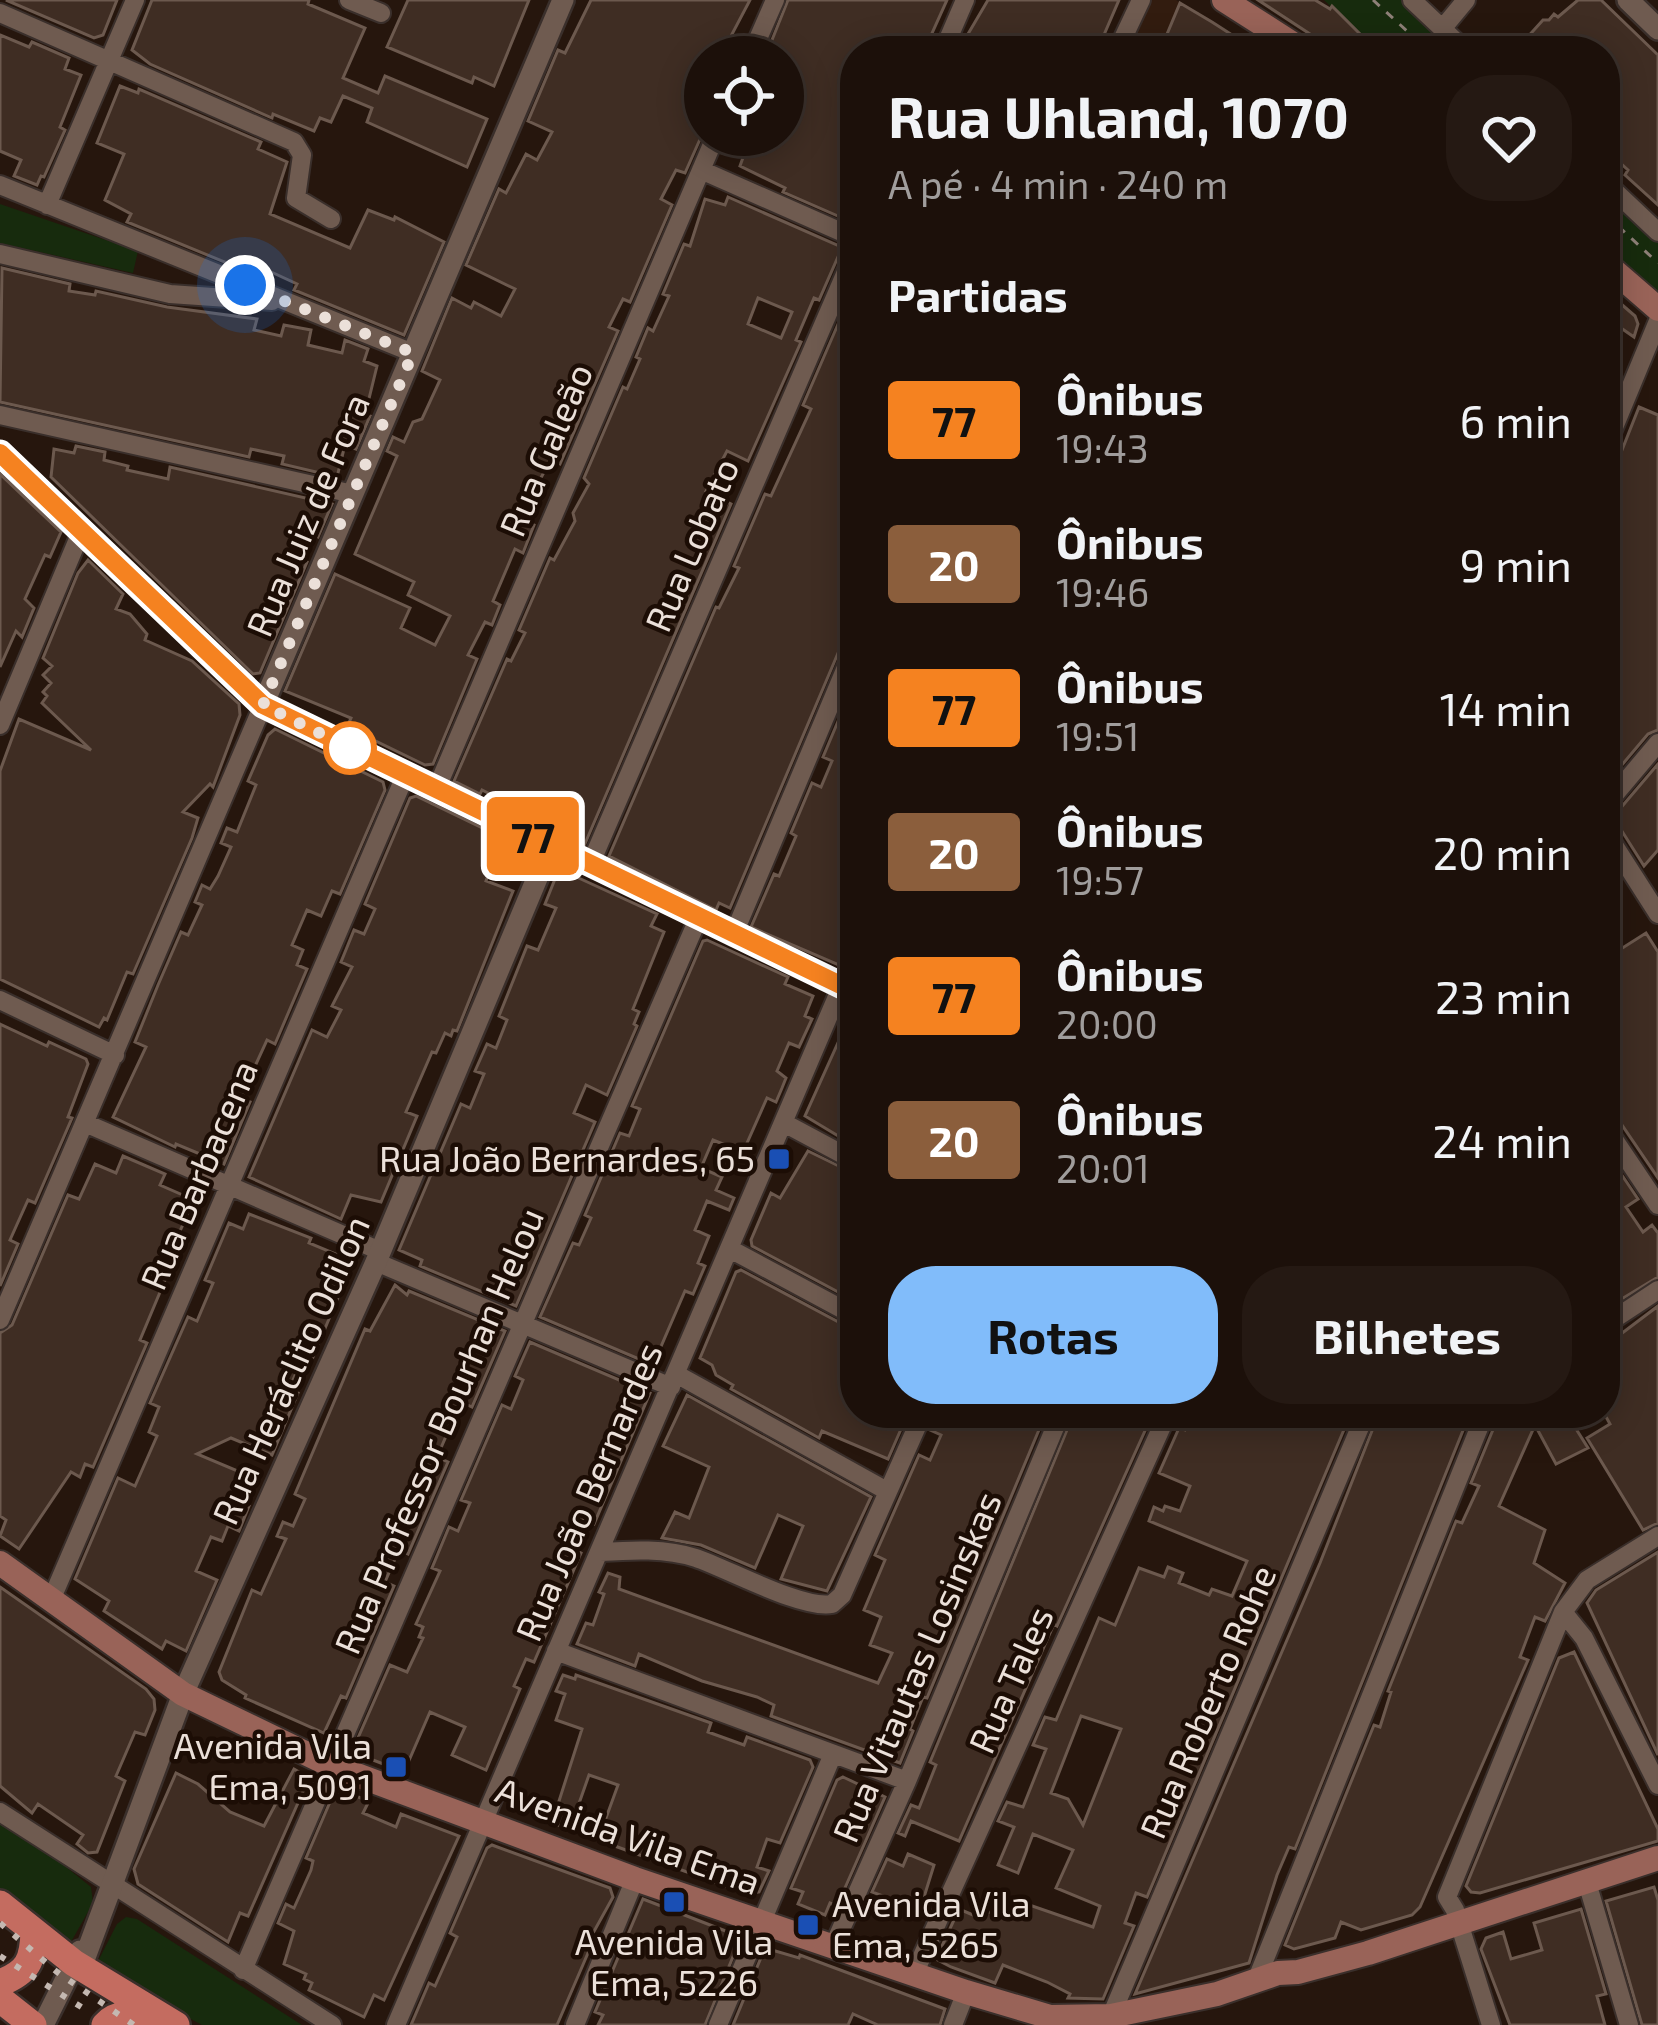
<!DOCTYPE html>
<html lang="pt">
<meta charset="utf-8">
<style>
:root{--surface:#1c100a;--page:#251913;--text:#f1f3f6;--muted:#a09d9c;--line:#3a302b;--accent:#81bcfa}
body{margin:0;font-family:"Exo 2",sans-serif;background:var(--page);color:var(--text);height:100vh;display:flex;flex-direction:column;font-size:45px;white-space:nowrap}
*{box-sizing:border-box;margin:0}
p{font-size:39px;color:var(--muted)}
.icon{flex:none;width:66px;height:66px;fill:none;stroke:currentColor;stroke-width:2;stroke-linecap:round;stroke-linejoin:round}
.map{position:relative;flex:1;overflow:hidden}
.drawer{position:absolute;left:840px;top:36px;width:780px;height:1392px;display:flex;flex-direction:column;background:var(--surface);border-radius:48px;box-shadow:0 6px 30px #0003,0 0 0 3px var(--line)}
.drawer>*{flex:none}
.badge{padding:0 24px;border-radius:9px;font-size:42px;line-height:78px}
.fabs{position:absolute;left:684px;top:36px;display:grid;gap:24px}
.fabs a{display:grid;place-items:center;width:120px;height:120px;border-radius:50%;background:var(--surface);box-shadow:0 6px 30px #0003,0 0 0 3px var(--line);font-size:60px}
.you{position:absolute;width:60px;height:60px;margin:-30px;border:9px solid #fff;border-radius:50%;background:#1a73e8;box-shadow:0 0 0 18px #1a73e833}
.map>.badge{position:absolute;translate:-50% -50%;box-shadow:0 0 0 6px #fff}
h2{padding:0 48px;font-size:45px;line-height:108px}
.round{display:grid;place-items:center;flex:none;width:126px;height:126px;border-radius:48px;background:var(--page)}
.overview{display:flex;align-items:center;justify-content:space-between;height:204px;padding:0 48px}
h1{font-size:57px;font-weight:700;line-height:90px}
.action{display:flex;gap:24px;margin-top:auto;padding:24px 48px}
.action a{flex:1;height:138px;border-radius:48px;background:var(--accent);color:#111;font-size:48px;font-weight:700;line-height:138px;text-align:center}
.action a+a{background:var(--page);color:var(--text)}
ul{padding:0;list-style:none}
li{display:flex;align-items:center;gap:36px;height:144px;padding:0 48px}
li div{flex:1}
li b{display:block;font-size:45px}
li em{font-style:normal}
li .badge{min-width:132px;font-weight:700;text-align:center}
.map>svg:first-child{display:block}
</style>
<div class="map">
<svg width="1658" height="2025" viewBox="0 0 1658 2025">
<rect width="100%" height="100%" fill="#26160d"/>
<!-- built -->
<path fill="#321c0f" d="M1148 0H1176L1212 22 1199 51H1125Z"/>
<!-- green -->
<path fill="#172b0d" d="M1324 0H1405L1459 51H1363L1368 43Z
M1605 189 1658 239V314L1605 264Z
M0 204 138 251 133 273 0 243Z
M0 1814 91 1887 93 1903 67 1949 0 1894Z
M126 1917 137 1919 302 2025H202L105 1973 97 1963 117 1924Z"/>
<!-- building -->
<path fill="#3f2d23" stroke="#6c594e" stroke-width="3" fill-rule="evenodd" d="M6 0H117L103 35 94 38Z
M152 0H309L308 4 365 28 343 78 378 93 385 76 487 119 467 167 367 122 372 108 343 96 331 122 320 118 314 131 273 114 272 118 150 64 132 50Z
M408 0H529L494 86 474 77 472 83 387 47Z
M591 0H750L720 57H705V128L685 173 676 170 661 199 672 205 630 302 623 299 609 327 618 331 560 464 551 459 527 504 521 519 534 525 523 553 515 549 493 601 500 605 492 625 485 622 468 655 477 659 433 764 425 765 347 727 351 718 285 691 335 574 410 608 401 628 435 645 450 616 408 595 414 582 355 554 397 456 387 451 393 437 404 442 413 422 422 419 440 380 422 371 452 298 471 308 474 302 501 316 515 289 466 265 499 189 506 193 526 154 537 160 552 132 528 121 558 50 565 53Z
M788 0H947L928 42 920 39 915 51H855L854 223 783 192 785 188 740 166 751 135H783V57H775L778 49 770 45Z
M988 0H1119L1097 51H958Z
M1258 0H1315L1330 9 1332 6 1369 43 1363 51H1336Z
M1578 0H1601L1658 55V205L1625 175 1628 170 1605 149V51H1515L1543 20H1549L1554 14 1558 17Z
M1180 3 1212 22 1257 51H1160Z
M0 35 29 47 32 42 69 58 65 69 81 75 60 127 65 130 44 177 41 176 37 185 14 176 21 160 0 151Z
M120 86 138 93 139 89 261 142 258 149 287 162 270 214 350 248 368 210 394 220 395 217 444 242 404 335 294 290 297 284 269 271 266 279 127 222 131 214 105 200 124 154 97 143Z
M728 197 839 246 841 250 819 300 814 298 796 340 801 342 748 461 727 451 706 491 731 504 584 846 553 829 557 820 507 798 506 802 482 790 480 794 454 781 507 659 511 661 525 633 519 630 550 558 554 560 575 521 573 513 589 484 584 478 623 387 627 389 640 359 636 357 648 328 653 331 669 296 663 294 684 244 690 246 705 199 725 205ZM758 298 792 312 781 338 748 324Z
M2 268 70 284 69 291 95 295 96 291 167 307 257 319 254 330 281 336 284 325 311 330 308 345 342 353 345 340 368 349 364 361 377 366 365 415 370 416 356 449 345 445 337 477 282 464 284 456 251 449 249 457 0 402Z
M855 285V613L730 908 719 903 716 910 609 856 716 607 719 608 739 568 734 566 765 494 771 496 811 409 803 405Z
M1605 290 1635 316 1638 324 1634 337 1605 317Z
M1639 407 1658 415V730L1648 734 1605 785V511L1609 513 1621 482 1611 478Z
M76 446 105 452 104 460 128 466 127 470 168 479 170 467 332 504 318 537 312 534 300 559 307 562 260 673 253 674 51 477 54 449 74 453Z
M0 474 61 532 50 557 45 555 25 599 34 608 22 637 16 631 0 667Z
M88 560 123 594 116 609 130 614 147 634 145 640 192 661 239 704 240 715 213 787 210 784 183 812 198 818 192 838 133 974 127 972 107 1020 104 1018 99 1027 0 979V771L19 719 91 750 42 703 47 696 43 692 51 683 43 675 52 666 43 658 78 573Z
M855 681V972L751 927 774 874 779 876 796 836 791 833 812 783 821 787 832 761 823 757Z
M275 729 383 782 385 790 340 894 332 891 321 916 307 910 292 945 303 950 297 965 307 969 275 1044 267 1040 250 1077 241 1099 250 1102 224 1164 176 1144 175 1147 113 1117 146 1047 135 1042 158 985 181 932 188 935 202 905 195 902 202 885 210 889 218 876 231 847 221 843 227 828 237 832 256 785 248 781 268 735Z
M1658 764V850L1644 866 1613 817Z
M416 796 503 838 486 881 513 891 457 1031 453 1030 451 1036 445 1033 436 1053 432 1052 406 1112 417 1116 381 1202 351 1195 341 1219 249 1177 312 1030 327 1037 341 1010 332 1006 352 967 341 962 354 930 364 934 375 909 365 904 410 798Z
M559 869 657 914 651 926 664 932 633 1009 639 1012 634 1024 637 1026 607 1095 586 1085 574 1113 595 1122 516 1306 420 1266 422 1260 399 1250 461 1104 470 1108 484 1074 475 1071 487 1044 496 1048 507 1020 499 1016 527 946 538 950 556 908 545 904Z
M1646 933 1658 952V1178L1605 1100V959Z
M707 940 788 977 785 984 813 996 805 1016 812 1019 799 1047 789 1043 777 1071 786 1078 782 1088 776 1102 767 1098 743 1152 713 1140 701 1168 722 1177 716 1190 734 1198 729 1210 707 1201 695 1230 709 1236 698 1263 705 1266 693 1294 685 1291 653 1365 540 1317 573 1243 579 1245 591 1218 585 1215 620 1133 629 1136 640 1109 632 1106 703 941Z
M855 1005V1146L805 1116Z
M0 1024 47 1046 49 1042 86 1059 88 1064 68 1117 72 1118 35 1203 28 1200 10 1240 18 1244 0 1286Z
M1605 1150 1638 1199 1626 1207 1643 1232 1652 1225 1658 1233V1277L1605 1309Z
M808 1151 855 1174V1301L752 1246 751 1240 771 1193 780 1198Z
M123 1156 165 1174 160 1185 194 1200 176 1240 181 1242 140 1340 147 1343 93 1467 85 1464 80 1477 71 1472 19 1549 0 1536 6 1520 0 1516V1333L12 1325 68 1195 79 1199 95 1164 116 1173Z
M249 1214 311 1238 309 1243 343 1257 337 1272 347 1276 313 1357 305 1353 289 1389 298 1393 272 1455 231 1438 197 1454 252 1477 240 1502 249 1506 239 1531 228 1526 222 1541 211 1537 196 1571 217 1580 186 1651 166 1641 162 1649 104 1611 109 1601 75 1579 118 1478 135 1486 157 1436 149 1432 159 1407 150 1403 188 1317 197 1321 213 1283 205 1280 229 1223 243 1229Z
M741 1270 844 1325 841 1333 855 1339V1413H908L888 1459 822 1431 819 1438 731 1389 733 1385 716 1375 712 1365 700 1358 736 1272Z
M395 1285 407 1295 409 1291 505 1331 472 1407 461 1402 437 1457 448 1462 408 1554 399 1550 385 1582 394 1586 346 1698 341 1696 324 1733 245 1698 246 1695 222 1680 219 1672 252 1590 261 1594 280 1552 286 1539 277 1536 283 1522 293 1526 305 1499 295 1494 365 1329 370 1331Z
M1658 1306V1523L1643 1530 1587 1438 1610 1424 1605 1415V1346Z
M530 1342 650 1393 594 1524 583 1520 570 1548 581 1553 534 1662 526 1659 514 1686 520 1689 486 1770 452 1755 465 1727 430 1712 404 1772 360 1755 354 1747 390 1665 407 1672 423 1638 419 1637 423 1627 416 1624 440 1571 432 1568 449 1527 458 1531 470 1503 461 1500 502 1405 511 1409 523 1380 515 1376Z
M687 1395 871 1497 827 1591 781 1579 803 1526 778 1515 755 1568 701 1545 662 1538 675 1512 689 1518 709 1467 663 1446Z
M936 1413H1046L927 1698 923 1697 910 1729 913 1731 900 1763 771 1716 774 1705 757 1697 702 1681 639 1654 635 1666 577 1644 586 1623 593 1625 604 1594 599 1592 608 1573 620 1577 619 1589 878 1683 892 1653 870 1645 881 1617 864 1610 885 1560 875 1555 919 1455 930 1460 941 1435 930 1430Z
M1074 1413H1153L1057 1626 1054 1624 959 1841 911 1821 905 1836 898 1833 911 1805 919 1808 936 1765 930 1762Z
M1192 1413H1351L1147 1897 1136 1893 1125 1923 1134 1926 1103 1999 1068 1998 1070 1994 1047 1982 1003 1965 995 1983 951 1967 936 1959 959 1909 973 1915 976 1909 1001 1915 1009 1898 1093 1927 1100 1906 1056 1888 1073 1850 1033 1834 1018 1873 998 1865 1014 1827 998 1821 1007 1802 1023 1807 1046 1749 1033 1745 1045 1717 1056 1720 1099 1618 1115 1625 1139 1568 1164 1577 1168 1567 1183 1573 1179 1583 1209 1595 1212 1589 1232 1596 1247 1561 1149 1521 1154 1507 1163 1511 1165 1506 1180 1511 1190 1486 1159 1473 1179 1428 1185 1430ZM1081 1716 1121 1729 1083 1825 1068 1799 1051 1793Z
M1379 1413H1470L1295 1849 1289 1847 1277 1875 1249 1963 1135 1994 1320 1563Z
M1543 1413H1566L1588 1448 1556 1464 1535 1425Z
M1497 1420 1515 1429 1535 1425 1499 1506 1545 1530 1534 1563 1565 1583 1545 1621 1535 1617 1520 1657 1528 1660 1420 1907 1412 1915 1361 1930 1341 1922 1335 1938 1294 1949 1285 1945 1374 1725 1380 1727 1391 1692 1388 1691 1456 1521 1462 1523 1479 1486 1471 1483Z
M1658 1552V1755L1587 1603 1596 1590Z
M0 1587 146 1689 154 1699 155 1710 145 1735 135 1732 116 1776 125 1781 97 1852 88 1853 77 1844 83 1835 38 1804 32 1813 0 1786Z
M1574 1652 1658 1829V1841L1480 1893 1471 1892 1466 1886 1559 1658Z
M563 1675 575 1679 576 1675 711 1723 708 1732 744 1745 747 1737 810 1760 813 1767 780 1843 767 1839 757 1867 769 1871 759 1892 748 1894 598 1840 618 1785 589 1775 570 1829 552 1823 582 1729 556 1720 565 1694 556 1691Z
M294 1769 304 1775 305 1787 248 1916 240 1913 228 1942 138 1884 134 1869 176 1773 198 1784 230 1812 264 1826Z
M843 1777 885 1797 837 1906 830 1903 825 1915 798 1904 803 1892 791 1888 837 1780Z
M345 1792 369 1801 363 1813 396 1827 401 1814 459 1836 384 2000 374 1995 364 2017 309 1990 312 1983 304 1979 306 1974 284 1964 294 1931 278 1923 286 1904 294 1908 311 1870 313 1861 306 1858 333 1795Z
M492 1845 610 1888 613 1897 587 1944 591 1946 557 2025H411L429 1983 435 1986 457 1937 450 1933 487 1848Z
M908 1854 934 1865 920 1910 872 1892 887 1859 903 1866Z
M1654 1887 1658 1900V2025H1642L1606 1901Z
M643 1899 736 1935 739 1942 705 2025H598L603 2015 595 2012Z
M1581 1909 1606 1994 1597 1996 1605 2025H1510L1481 1949 1486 1938 1503 1932 1511 1959 1542 1950 1534 1923Z
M765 1948 799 1958 800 1955 945 2009 940 2025H878L853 2014 848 2025H733Z"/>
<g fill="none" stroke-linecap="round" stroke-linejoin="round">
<defs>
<path id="minor" d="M349 0 381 13
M1412 0 1466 51
M0 13 294 142 302 155 296 198 331 219
M1442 29 1466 0
M943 51 965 0
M1117 51 1141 0
M750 57 775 0
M701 170 855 238
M1605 182 1658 232
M0 185 413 353
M47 205 135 0
M0 254 170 294 272 301
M0 415 353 494
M1605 449 1658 321
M0 725 81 532
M436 790 716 135
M1605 806 1658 743
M1605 831 1658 914
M551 845 855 992
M590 865 855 251
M733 936 855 646
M0 1000 115 1055
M85 1123 380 1251
M784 1123 855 1161
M1605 1126 1658 1205
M730 1249 855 1316
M376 1262 671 1387
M0 1320 263 705
M1605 1325 1658 1290
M676 1374 887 1491
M1509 1413 1518 1416 1530 1413
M600 1552C631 1550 666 1548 696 1558 728 1569 803 1610 832 1604L842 1595 923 1413
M52 1598 405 776
M1563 1612 1584 1638 1658 1785
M556 1651 907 1781
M0 1812 332 2025
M1586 1879 1629 2025
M833 1947 907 1781 1061 1413
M243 1970 698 919
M914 1974 1168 1413
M1256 1981 1485 1413
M1111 2016 1366 1413
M396 2025 842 985
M575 2025 635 1879
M718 2025 833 1754
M953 2025 966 1992
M1491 2025 1455 1910 1447 1897 1563 1612 1587 1580 1658 1536"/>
<path id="tertiary" d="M1628 0 1658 29
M0 453 263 705 551 845 376 1262 183 1694 81 1968
M263 705 563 0
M43 2025 80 1951"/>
<path id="secondary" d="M1224 0 1304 51
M1605 263 1658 309
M0 1563 183 1694 330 1765 635 1879 966 1992 1050 2017 1111 2016 1217 1994 1278 1973 1298 1972 1368 1953 1658 1858"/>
<path id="primary" d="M0 1904 74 1963 176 2025
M0 1983C28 1972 33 1961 34 1932
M0 1999 33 2025
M105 2025C118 2010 131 2017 146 2025"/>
</defs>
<!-- minor casing -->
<use href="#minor" stroke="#3a2f2b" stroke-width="22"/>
<!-- tertiary casing -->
<use href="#tertiary" stroke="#3a2f2b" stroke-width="26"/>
<!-- secondary casing -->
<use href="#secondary" stroke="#3a2f2b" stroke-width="28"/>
<!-- primary casing -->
<use href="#primary" stroke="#3a2f2b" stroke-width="32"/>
<!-- path -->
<path stroke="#8e8078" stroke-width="3" stroke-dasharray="9 9" stroke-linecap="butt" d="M1373 0 1429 51
M1605 214 1658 263"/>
<!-- minor -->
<use href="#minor" stroke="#6f5b50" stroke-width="18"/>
<!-- tertiary -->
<use href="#tertiary" stroke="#6f5b50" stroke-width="21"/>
<!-- secondary -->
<use href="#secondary" stroke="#996358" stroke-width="24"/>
<!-- primary -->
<use href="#primary" stroke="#c46c60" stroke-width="27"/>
<!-- rail -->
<path stroke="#c4b8b1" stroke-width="6" stroke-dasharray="6 12" stroke-linecap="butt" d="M0 1923 57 1972 134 2025
M0 1956 86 2010"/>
</g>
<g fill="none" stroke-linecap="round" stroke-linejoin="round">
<defs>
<path id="line" d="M0 453 263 705 855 992"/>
</defs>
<!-- line casing -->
<use href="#line" stroke="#fff" stroke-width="27"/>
<!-- line -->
<use href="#line" stroke="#f58220" stroke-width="18"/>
<!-- walk -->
<path stroke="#ebe0d9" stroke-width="12" stroke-dasharray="0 21.6" d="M245 285 413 353 263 705 350 748"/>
</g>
<!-- markers -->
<circle fill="#fff" stroke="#f58220" stroke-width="6" cx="350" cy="748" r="24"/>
<g fill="#1a4fb4" stroke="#1c0d05" stroke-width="4.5">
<rect x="767" y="1147" width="24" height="24" rx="6"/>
<rect x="384" y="1755" width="24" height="24" rx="6"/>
<rect x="662" y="1890" width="24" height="24" rx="6"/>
<rect x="796" y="1913" width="24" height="24" rx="6"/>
</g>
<g text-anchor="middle" stroke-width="9" stroke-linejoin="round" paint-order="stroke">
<!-- street labels -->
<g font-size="36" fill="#ebe0d9" stroke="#1c0d05">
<text transform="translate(546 450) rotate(-67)" y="13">Rua Galeão</text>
<text transform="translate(308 515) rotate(-67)" y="13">Rua Juiz de Fora</text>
<text transform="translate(692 545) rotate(-67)" y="13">Rua Lobato</text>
<text transform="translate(199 1175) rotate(-67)" y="13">Rua Barbacena</text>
<text transform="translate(291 1370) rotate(-66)" y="13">Rua Heráclito Odilon</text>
<text transform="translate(439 1431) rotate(-67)" y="13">Rua Professor Bourhan Helou</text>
<text transform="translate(589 1492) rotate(-67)" y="13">Rua João Bernardes</text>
<text transform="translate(917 1667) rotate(-67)" y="13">Rua Vitautas Losinskas</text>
<text transform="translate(1011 1680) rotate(-66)" y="13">Rua Tales</text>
<text transform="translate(1208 1702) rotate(-67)" y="13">Rua Roberto Rohe</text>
<text transform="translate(628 1836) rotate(20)" y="13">Avenida Vila Ema</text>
</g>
<!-- poi labels -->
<g font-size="36" fill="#ebe0d9" stroke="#1c0d05" text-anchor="end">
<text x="755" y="1172">Rua João Bernardes, 65</text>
<text x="372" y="1759">Avenida Vila<tspan x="372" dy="41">Ema, 5091</tspan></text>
<text x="832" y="1917" text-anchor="start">Avenida Vila<tspan x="832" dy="41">Ema, 5265</tspan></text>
<text x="674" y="1955" text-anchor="middle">Avenida Vila<tspan x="674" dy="41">Ema, 5226</tspan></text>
</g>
</g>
</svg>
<div class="fabs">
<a><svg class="icon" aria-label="locate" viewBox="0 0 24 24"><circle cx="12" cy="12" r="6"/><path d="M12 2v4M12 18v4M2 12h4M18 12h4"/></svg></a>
</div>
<div class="you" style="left:245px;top:285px"></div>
<b class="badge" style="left:533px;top:836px;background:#f58220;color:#111">77</b>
<section class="drawer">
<div class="overview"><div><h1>Rua Uhland, 1070</h1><p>A pé · 4 min · 240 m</p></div><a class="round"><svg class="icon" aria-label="heart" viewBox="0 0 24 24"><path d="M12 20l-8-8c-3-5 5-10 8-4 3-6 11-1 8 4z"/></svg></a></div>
<h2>Partidas</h2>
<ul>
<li><span class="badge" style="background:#f58220;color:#111">77</span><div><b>Ônibus</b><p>19:43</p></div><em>6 min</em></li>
<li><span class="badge" style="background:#8b5e3c;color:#fff">20</span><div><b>Ônibus</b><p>19:46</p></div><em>9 min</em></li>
<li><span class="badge" style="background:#f58220;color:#111">77</span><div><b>Ônibus</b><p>19:51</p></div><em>14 min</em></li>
<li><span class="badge" style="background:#8b5e3c;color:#fff">20</span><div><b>Ônibus</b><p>19:57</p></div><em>20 min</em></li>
<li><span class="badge" style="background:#f58220;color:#111">77</span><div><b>Ônibus</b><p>20:00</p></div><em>23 min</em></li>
<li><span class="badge" style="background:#8b5e3c;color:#fff">20</span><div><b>Ônibus</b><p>20:01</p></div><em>24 min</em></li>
</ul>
<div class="action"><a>Rotas</a><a>Bilhetes</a></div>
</section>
</div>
